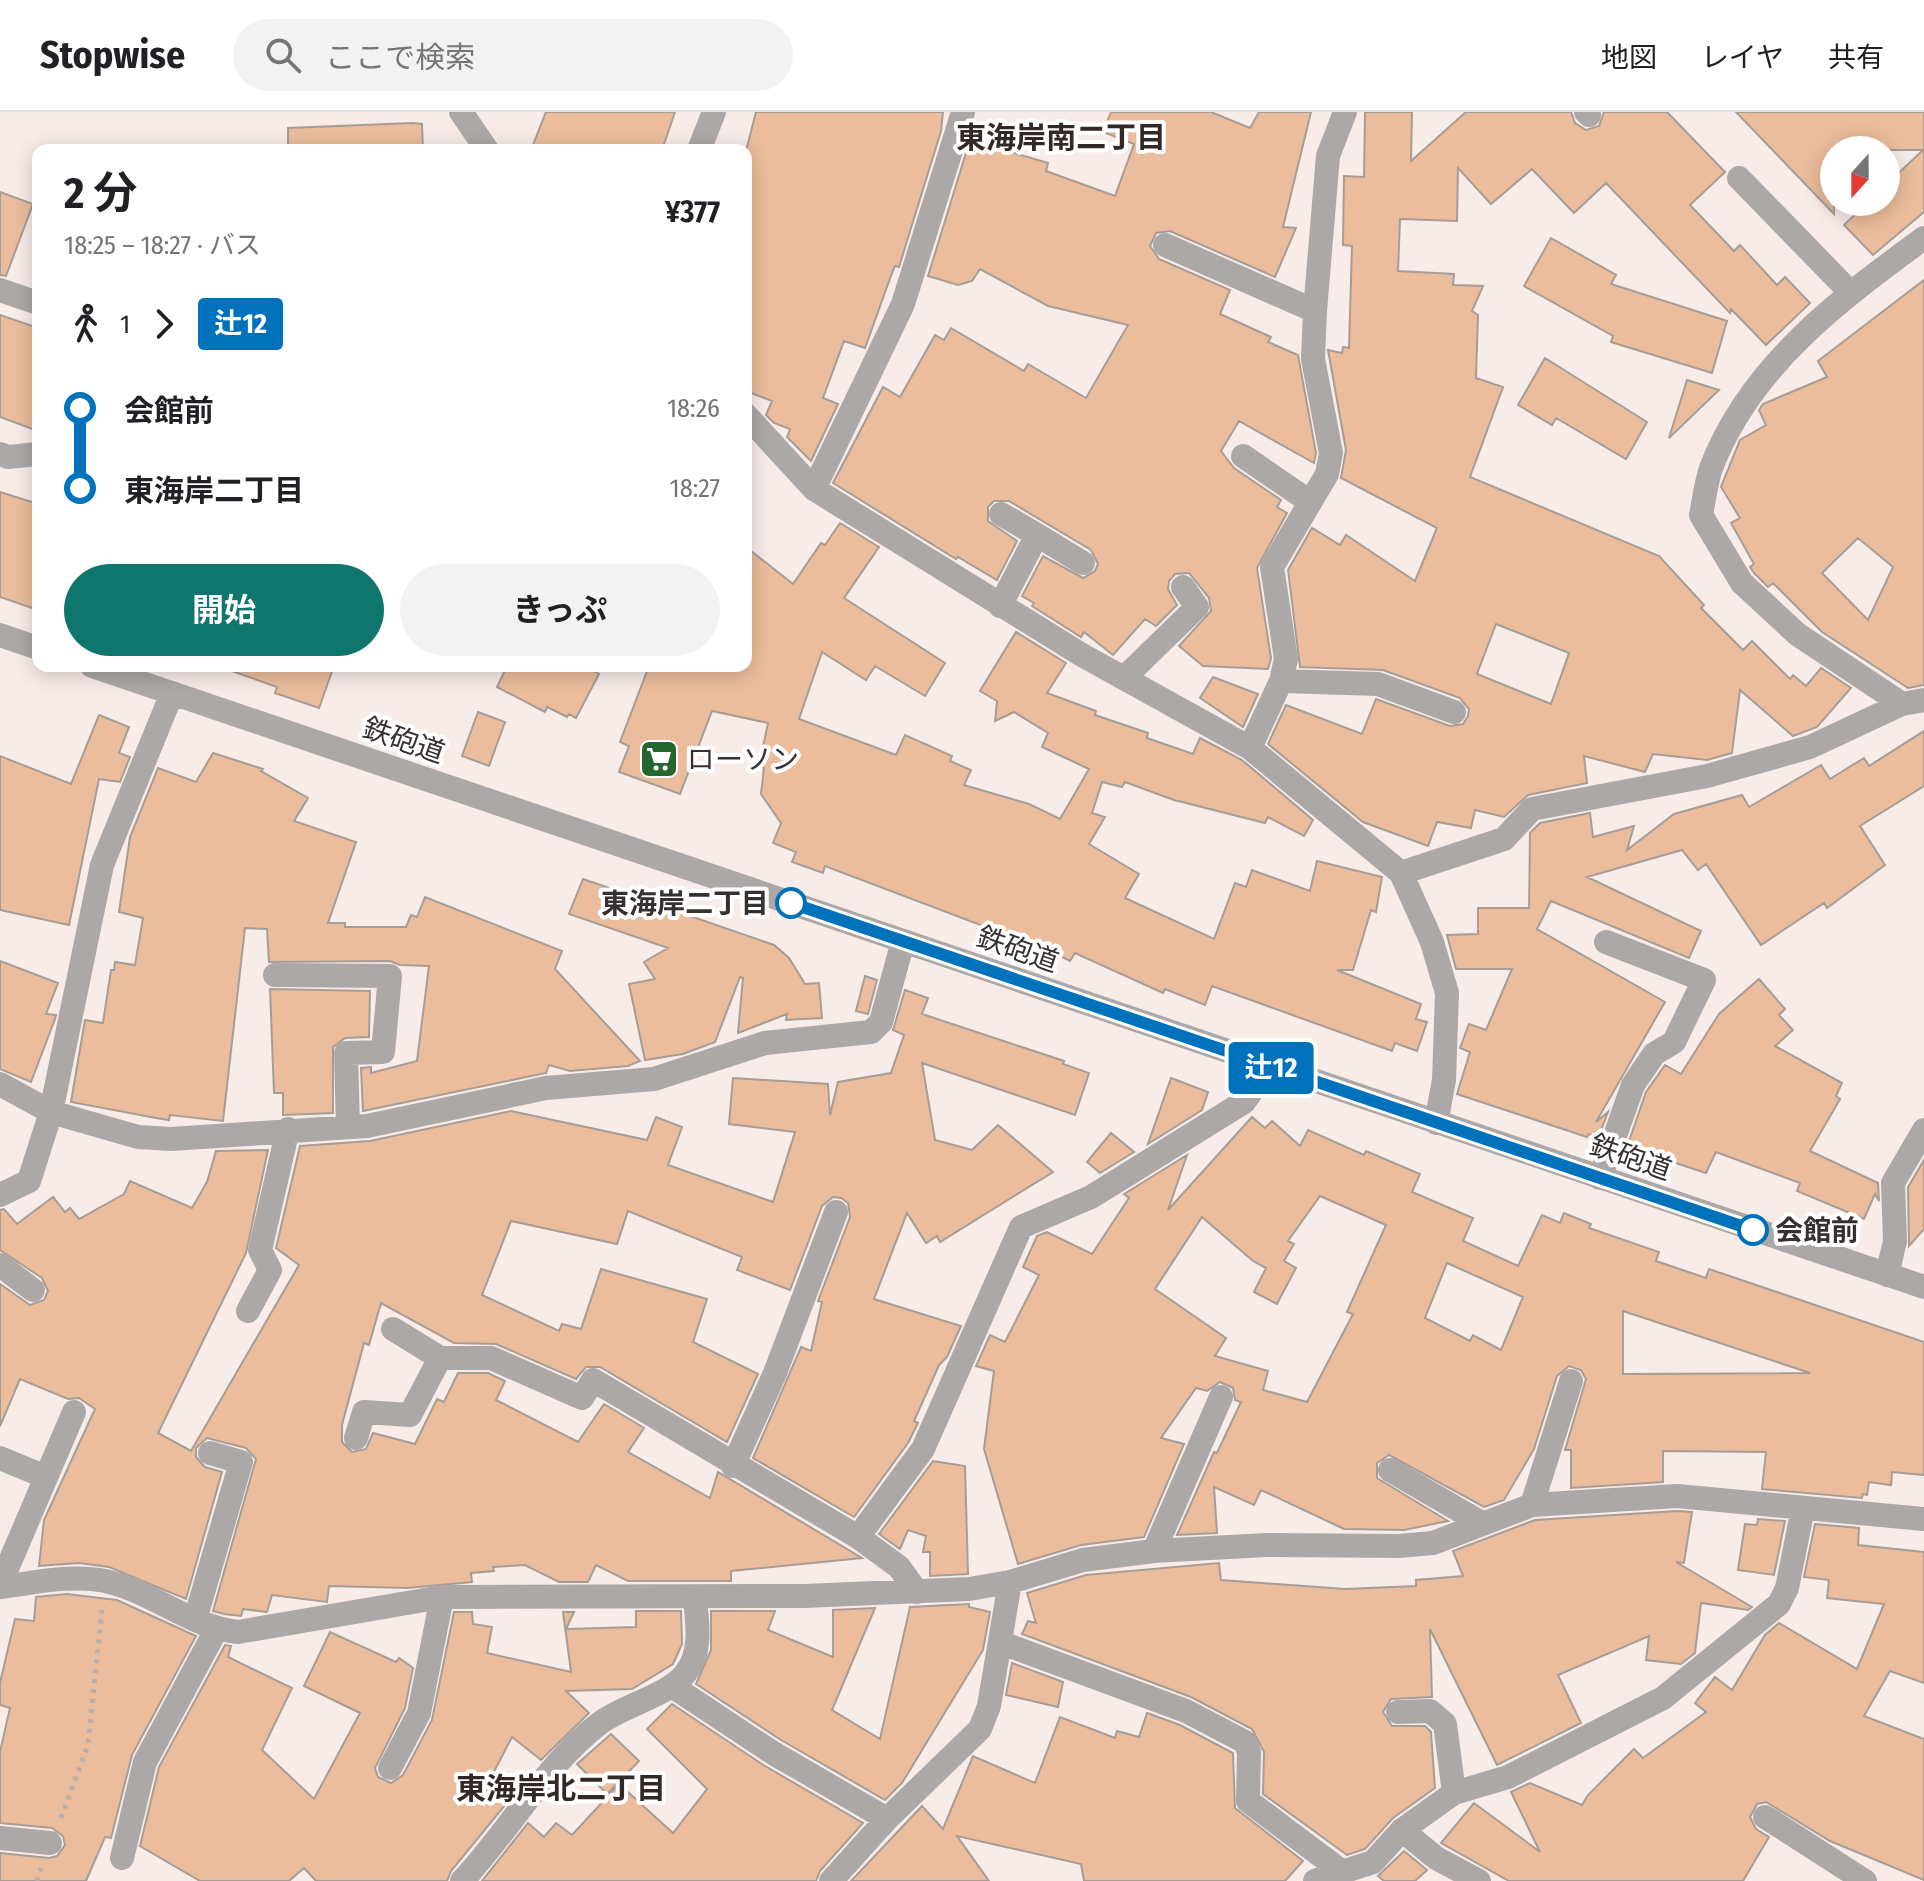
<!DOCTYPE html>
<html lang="ja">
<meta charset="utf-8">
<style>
:root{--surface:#fff;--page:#f2f2f2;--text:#202124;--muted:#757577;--line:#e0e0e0;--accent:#0f766e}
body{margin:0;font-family:"Fira Sans Condensed","Noto Sans JP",sans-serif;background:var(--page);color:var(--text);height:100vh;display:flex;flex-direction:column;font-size:30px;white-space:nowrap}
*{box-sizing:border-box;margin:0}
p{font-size:26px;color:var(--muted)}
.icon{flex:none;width:44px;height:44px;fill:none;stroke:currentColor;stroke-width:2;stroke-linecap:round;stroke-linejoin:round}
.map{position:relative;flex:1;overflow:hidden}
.drawer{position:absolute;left:32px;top:32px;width:720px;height:528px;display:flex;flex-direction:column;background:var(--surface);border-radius:16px;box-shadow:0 4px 20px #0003}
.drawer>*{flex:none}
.badge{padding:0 16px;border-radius:6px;font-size:28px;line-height:52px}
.needle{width:52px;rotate:201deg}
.controls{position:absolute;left:1820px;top:24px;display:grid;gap:16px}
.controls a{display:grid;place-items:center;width:80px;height:80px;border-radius:50%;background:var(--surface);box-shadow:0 4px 20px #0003;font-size:40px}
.map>.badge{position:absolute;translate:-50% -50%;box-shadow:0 0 0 4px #fff}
.legs{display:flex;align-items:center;gap:12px;height:88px;padding:0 32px;font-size:26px}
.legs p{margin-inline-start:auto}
.head{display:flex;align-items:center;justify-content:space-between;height:136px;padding:0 32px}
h1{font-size:44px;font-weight:700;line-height:60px}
.action{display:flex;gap:16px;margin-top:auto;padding:16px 32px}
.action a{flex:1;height:92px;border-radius:48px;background:var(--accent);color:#fff;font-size:32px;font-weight:700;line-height:92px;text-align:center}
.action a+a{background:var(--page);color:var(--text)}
ul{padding:0 32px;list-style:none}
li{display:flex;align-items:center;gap:28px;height:80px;font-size:30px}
li i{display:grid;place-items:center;width:12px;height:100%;margin:0 10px;background:currentColor}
li i::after{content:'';width:20px;height:20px;margin:-10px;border:6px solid;border-radius:50%;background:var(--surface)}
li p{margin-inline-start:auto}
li:first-child i{background:linear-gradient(#0000 50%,currentColor 0)}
li:last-child i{background:linear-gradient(currentColor 50%,#0000 0)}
header{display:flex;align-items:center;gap:48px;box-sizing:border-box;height:112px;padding:0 40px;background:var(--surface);border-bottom:2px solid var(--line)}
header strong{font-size:38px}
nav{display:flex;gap:44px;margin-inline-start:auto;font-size:28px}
.search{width:560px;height:72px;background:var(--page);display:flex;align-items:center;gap:20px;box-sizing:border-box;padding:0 28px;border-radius:44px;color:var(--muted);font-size:30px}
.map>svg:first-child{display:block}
</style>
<header>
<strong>Stopwise</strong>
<div class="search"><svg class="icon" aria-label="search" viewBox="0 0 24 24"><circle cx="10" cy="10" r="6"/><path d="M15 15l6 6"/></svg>ここで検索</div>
<nav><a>地図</a><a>レイヤ</a><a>共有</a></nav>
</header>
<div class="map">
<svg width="1924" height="1769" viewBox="0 0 1924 1769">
<rect width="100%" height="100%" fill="#f8ece9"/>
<!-- building -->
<path fill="#ebbd9c" stroke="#a79d97" stroke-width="2" fill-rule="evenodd" d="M546 0H675L662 38H531Z
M756 0H943L941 19 899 155 895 154 892 161 865 236 844 229 823 286 838 292 811 349 787 325 790 317 774 311 766 303 772 289 746 279V39Z
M1111 0H1211L1250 16 1259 0H1311L1283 115 1296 116 1275 165 1170 119 1156 121 1150 134 1159 147 1230 178 1220 202 1271 225 1268 230 1298 243 1316 341 1314 351 1239 309 1221 339 1234 356 1281 388 1277 395 1287 401 1257 456 1271 546 1268 557 1203 554 1179 534 1211 499 1209 486 1189 461 1175 462 1169 469 1168 477 1177 493 1156 514 1145 507 1113 543 1084 520 1081 525 1032 494 1034 491 1022 484 1043 444 1083 466 1095 459 1098 452 1091 438 1009 389H994L988 395V409L1017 429 997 468 958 445 956 447 833 371 883 275 900 285 935 223 944 228 951 216 1024 259 1028 252 1086 286 1128 213 1048 194 980 157 972 169 958 173 928 164 970 28 1048 51 1046 59 1115 84 1134 32 1103 20Z
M1365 0H1412L1411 49 1466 0H1571L1575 11 1586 18 1599 14 1604 0H1667L1725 60 1690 93 1734 139 1740 133 1777 173 1785 165 1810 191 1766 233 1731 197 1730 201 1606 71 1574 101 1532 57 1491 92 1458 56 1457 109 1400 107 1398 159 1454 162 1453 173 1483 174 1472 199 1478 203 1476 266 1503 275 1470 365 1659 444 1704 493 1701 496 1743 538 1752 529 1790 567 1793 563 1806 574 1821 556 1851 576 1817 615 1793 624 1740 578 1732 641 1707 648 1653 642 1645 660 1584 644 1587 671 1528 683 1504 705 1475 698 1471 716 1437 710 1428 734 1363 710 1268 632 1286 593 1362 622 1376 587 1450 614 1463 612 1468 604 1469 597 1460 586 1383 558 1300 555 1288 458 1312 416 1340 433 1346 423 1415 469 1437 416 1341 366 1346 338 1328 238 1342 241 1343 235 1349 236 1352 134 1343 133 1344 64 1364 65ZM1496 512 1569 541 1551 592 1477 562Z
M1736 0H1924V100L1873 143 1844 113 1868 90H1886V73L1923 38H1834V102Z
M412 11 422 12 423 38H288V16Z
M0 80 33 92 6 164 0 163Z
M1551 126 1616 163 1611 172 1727 209 1712 261 1611 230 1613 224 1524 174Z
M1924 168V573L1908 576 1822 520 1773 471 1768 475 1754 461 1750 455 1754 452 1731 411 1740 406 1721 375 1740 328 1766 313 1759 298 1763 292 1827 265 1818 249ZM1858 426 1893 455 1868 508 1822 461Z
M0 203 38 216V319L0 305Z
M1545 246 1647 310 1626 347 1556 306 1552 313 1518 293Z
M1687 268 1719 278 1669 326Z
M0 380 38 392V498L0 485Z
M840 411 879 435 844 486 945 551 925 584 875 554 866 568 822 540 799 607 896 643 905 623 952 644 950 649 971 658 964 673 1029 692 1060 707 1089 657 1042 635 1048 621 1014 600 995 609 997 589 980 579 1016 520 1066 551 1047 581 1096 599 1095 603 1148 621 1147 626 1193 642 1200 626 1242 648 1313 708 1304 724 1268 705 1265 711 1174 688 1125 670 1122 675 1102 670 1092 701 1105 705 1089 732 1139 762 1125 786 1214 827 1235 771 1246 775 1252 758 1310 779 1317 749 1382 765 1376 800 1371 798 1353 858H1337L1421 892 1416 907 1427 910 1417 939 1395 931 1392 939 1212 874 1205 893 1165 877 1163 881 1075 841 1070 849 1013 821 1012 825 825 754 823 761 792 750 796 740 773 731 781 711 761 682 764 656 759 654 768 611 712 599 680 682 619 660 629 634 620 630 649 554H746V435L793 472 821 431 825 433Z
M230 554H334L319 596 275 581 277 575 229 558Z
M507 554H584L599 562 576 606 569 602 567 605 547 595 545 600 497 575Z
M1213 565 1258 582 1243 615 1200 586Z
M478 600 505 610 489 654 462 644Z
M99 603 129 615 119 641 130 645 120 670 99 667 69 813 0 798V644L71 672Z
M1924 619V674L1860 714 1885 753 1827 796 1824 791 1761 833 1706 752 1698 758 1682 738 1587 765 1701 819 1689 846 1551 789 1537 817 1665 890 1596 1010 1608 1000 1598 1026 1589 1022 1587 1025 1457 982 1470 940 1460 936 1469 912 1486 918 1512 857H1456L1447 823 1478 822V796H1529L1530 721 1540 711 1590 701 1593 725 1634 714 1627 738 1674 702 1742 683 1749 695 1821 653 1830 667 1864 646 1869 654Z
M213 641 263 657 261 659 308 686 294 709 356 730 328 811H345V815H406L411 803 417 805 425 785 562 839 555 857 640 949 628 954 570 959 549 953 546 961 363 999 361 956 371 955V961L417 949 429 854 400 853 390 849 269 850 267 817 245 816 223 1009 170 1003 169 1008 156 1006 71 990 85 908 103 911 111 858H114L115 850 135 853 143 806 119 800 130 725 158 656 196 670Z
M583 767 774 833 789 846 805 872 819 871 822 906 786 908 787 902 738 921 743 866 740 865 715 930 683 942 645 948 629 872 655 867 644 850 668 836 569 802Z
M0 849 58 871 46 902 56 903 55 907 31 970 0 957Z
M865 864 877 868 868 902 856 899Z
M1759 867 1785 897 1779 903 1793 918 1775 934 1842 971 1836 984 1840 987 1810 1039 1878 1071 1879 1089 1875 1082 1864 1107 1797 1079 1800 1071 1716 1040 1706 1061 1627 1035 1646 980 1665 953 1681 962 1719 902Z
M270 877 370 879 369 925 345 926 333 935V1001L283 1003V981H274Z
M905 878 928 886 922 902 1064 949 1063 952 1089 961 1075 1003 922 951 935 1028 972 1038 998 1013 1053 1060 940 1130 937 1124 926 1131 907 1101 874 1187 961 1214 947 1245 939 1253 914 1309 918 1311 908 1331 854 1405 753 1346 801 1235 811 1239 822 1190 818 1189 850 1105 848 1091 841 1086 833 1085 822 1094 790 1178 737 1158 742 1145 628 1099 617 1132 511 1109 482 1183 559 1219 562 1212 581 1217 601 1157 707 1187 693 1230 758 1262 727 1330 600 1255H586L576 1267 496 1232 454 1231 381 1191 369 1233 364 1231 342 1313V1330L352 1340 366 1337 373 1321 415 1332 437 1287 444 1290 458 1261H488L505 1269 496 1288 578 1330 604 1292 644 1316 628 1340 710 1386 718 1360 862 1446 731 1459V1469H628L596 1453 588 1470H559L525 1453 493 1455 494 1459 471 1461 472 1470 407 1476 329 1474 327 1490 272 1483 267 1500 243 1497 241 1504 224 1502 213 1499 256 1347 246 1336 207 1326 196 1336V1345L205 1355 222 1360 186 1487 109 1455 79 1451 39 1454 44 1408 95 1297 79 1286 68 1287 20 1267 0 1314V1172L30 1193 44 1188 48 1179 42 1166 0 1138V1098L4 1097 17 1112 53 1085 65 1100 70 1096 79 1107 124 1082 130 1069 192 1096 207 1070 216 1039 268 1038 246 1141 158 1321 191 1339 299 1153 276 1136 300 1034 370 1029 511 999 647 1028 656 1005 682 1015 668 1053 773 1090 795 1020 729 1012 733 966 828 972 830 1003 838 970 891 961 904 923 893 918Z
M1171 966 1208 980 1202 998 1148 1032Z
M1252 1005 1265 1016 1272 1009 1300 1034 1308 1018 1364 1043 1366 1039 1420 1062 1412 1080 1473 1106 1463 1129 1518 1154 1542 1103 1560 1111 1564 1101 1591 1112 1589 1116 1659 1140 1656 1149 1706 1166 1709 1157 1924 1230V1363L1892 1360 1891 1373 1869 1370 1867 1383 1863 1382 1862 1386 1762 1377 1766 1340 1663 1339V1370L1571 1376V1338H1565L1586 1267 1581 1258 1569 1254 1557 1264 1534 1337 1504 1388 1484 1395 1389 1343 1377 1351V1366L1448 1409 1404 1418 1344 1417 1261 1378 1254 1393 1214 1375 1217 1421 1177 1423 1214 1340 1217 1341 1241 1290 1235 1288 1233 1276 1220 1270 1207 1279 1196 1276 1161 1326 1184 1332 1144 1425 1081 1433 1018 1452 984 1337 994 1259 976 1254 990 1223 1005 1230 1039 1163 1023 1155 1037 1124 1047 1120 1092 1142 1129 1086 1124 1082 1187 1043 1168 1098ZM1320 1084 1386 1113 1347 1200 1353 1202 1307 1290 1263 1278 1268 1259 1215 1244 1226 1226 1155 1177 1202 1105 1253 1149 1266 1156 1254 1180 1277 1192 1296 1156 1284 1149 1294 1132 1288 1129ZM1447 1151 1523 1185 1501 1238 1473 1223 1470 1229 1425 1206ZM1623 1199 1810 1261 1623 1262Z
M1111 1021 1134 1040 1100 1061 1087 1050Z
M1924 1048V1117L1909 1134 1908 1075Z
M933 1349 965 1354 968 1462 930 1464V1440H923L926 1424 908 1418 900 1437 879 1422Z
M1677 1399 1692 1400 1684 1451 1676 1450 1752 1495 1748 1498 1701 1491 1695 1541 1681 1552 1646 1548 1649 1524 1558 1563 1581 1611 1497 1653 1430 1517 1432 1585 1391 1587 1383 1600 1392 1614H1425L1431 1620 1435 1676 1393 1706 1365 1737 1347 1743 1263 1682 1264 1640 1252 1617 1191 1585 1022 1522 1028 1509 1036 1511 1027 1481 1086 1463 1219 1451 1221 1468 1345 1477 1416 1474V1468L1463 1464 1453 1439 1535 1408Z
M1758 1407 1785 1409 1774 1463 1738 1458 1745 1412 1757 1413Z
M1815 1412 1859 1416 1858 1433 1924 1440V1571L1890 1559 1864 1604 1924 1627V1768L1830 1729 1766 1690 1757 1692 1750 1705 1756 1717 1769 1725 1743 1769H1509L1441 1731 1474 1691 1540 1740 1511 1680 1530 1671 1582 1693 1588 1683 1634 1637 1643 1646 1706 1600 1695 1591 1715 1565 1732 1578 1765 1523 1779 1511 1857 1557 1884 1492 1827 1486 1829 1468 1804 1465Z
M67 1482 117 1488 196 1524 132 1643 111 1726 105 1725 86 1769H0V1741L49 1746 57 1744 65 1733 63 1724 52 1716 0 1711V1640L10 1596 0 1593V1571L15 1507 34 1509 36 1485Z
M969 1492V1495L990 1500 983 1538 902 1671 885 1688 781 1628 696 1572 711 1538V1499H775L768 1518 833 1545V1498L875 1496 832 1598 880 1627 910 1495Z
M636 1499H681L682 1532 673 1552 632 1577 566 1579 589 1601 541 1648 512 1625 486 1675 506 1692 451 1759 447 1769H316L304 1756 289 1769H200L140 1734 159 1655 225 1533 231 1534 228 1545 292 1576 262 1638 314 1687 360 1601 304 1574 330 1520 396 1550 399 1546 413 1556 405 1596 375 1656 378 1665 391 1671 403 1663 432 1608 454 1500H472L473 1512 492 1515 487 1541 571 1560 563 1500H574L566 1517 636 1515Z
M1012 1551 1063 1570 1058 1595 1006 1583Z
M672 1592 765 1654 863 1711 820 1759 816 1769H482L528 1711 544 1725 556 1711 572 1723 619 1672 673 1721 707 1677 647 1617Z
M1147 1601 1180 1613 1233 1641 1235 1696 1303 1749 1285 1769H1084L1081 1752 957 1724 989 1769H851L922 1694 943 1717 973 1644 1035 1671 1060 1605 1115 1626 1117 1619 1139 1625Z
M611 1622 639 1649 607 1682 577 1652Z
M1404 1739 1427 1758 1415 1769H1384L1378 1764Z"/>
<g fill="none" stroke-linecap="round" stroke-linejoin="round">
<!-- path -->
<path stroke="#b9afad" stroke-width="5" stroke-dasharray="4 6" stroke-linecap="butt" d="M61 1706 88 1633 102 1498
M37 1769 41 1756"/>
<!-- minor -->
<path stroke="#ada8a8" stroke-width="24" d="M461 0 487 38
M1586 0 1589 3
M699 38 714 0
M1739 66 1850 180
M1165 133 1315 199
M0 178 38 191
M746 303 814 377 1082 543 1250 636 1401 761 1432 830 1447 881 1444 968 1436 1011
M0 342 8 345 38 342
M1243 344 1310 390
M814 377 903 192 963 0
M1001 402 1037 423
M1000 494 1037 423 1083 451
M0 523 38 536
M92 554 1924 1175
M1124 566 1197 495 1183 475
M1281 569 1378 572 1454 600
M1902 592 1797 522 1742 471 1701 403C1704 388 1706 371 1711 356 1750 254 1839 188 1924 126
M1250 636 1281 569 1286 547 1272 455 1327 362 1331 341 1313 247 1315 199 1328 44 1345 0
M1401 761 1504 727 1532 697 1707 664 1810 635 1902 592 1924 588
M275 863 390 864 383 940 346 941 348 1015
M0 972 51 1000 138 1025 171 1027 367 1014 546 976 654 967 765 931 871 920 881 910 903 829
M1600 1066 1633 973 1654 942 1674 930 1704 868 1606 830
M0 1083 29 1069 51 1000 102 753 172 581
M0 1153 33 1178
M1887 1163 1895 1129 1893 1071 1924 1018
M248 1199 270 1158 260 1138 288 1017
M393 1217 440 1246H491L582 1286 593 1268 858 1425 899 1455 917 1480
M356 1326 364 1300 410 1303 440 1246
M0 1346 46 1365
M733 1354 775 1261 836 1100
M1390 1358 1483 1412
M1532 1393 1571 1269
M858 1425 923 1337 1021 1115 1091 1085 1244 990 1269 955
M1154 1439 1221 1285
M0 1473 74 1300
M0 1475C34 1471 71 1462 105 1469 152 1479 190 1515 238 1520L442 1485 804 1484 969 1477 1010 1470 1083 1448 1154 1439 1267 1433 1399 1434 1433 1431 1532 1393 1677 1384 1924 1407
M195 1508 241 1350 210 1341
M1002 1531 1186 1599 1245 1630 1249 1640 1248 1689 1344 1761
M672 1574 773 1641 887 1707
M1398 1600 1430 1599 1445 1612 1454 1681
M390 1656 419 1601 442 1485
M1765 1705 1865 1769
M1402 1718 1436 1746 1479 1769
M0 1726 50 1731
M122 1746 145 1650 216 1518
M462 1769C509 1719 545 1653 600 1611 624 1593 667 1584 685 1562 703 1540 697 1511 695 1485
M831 1769 887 1707 980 1617 989 1594 1010 1470
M1315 1769 1373 1750 1402 1718 1454 1681 1508 1665 1663 1586 1779 1492 1787 1476 1803 1396"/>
</g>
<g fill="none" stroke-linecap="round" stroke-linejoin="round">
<defs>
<path id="line-1" d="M791 791 1753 1118"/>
</defs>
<!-- line-1 casing -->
<use href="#line-1" stroke="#fff" stroke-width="18"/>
<!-- line-1 -->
<use href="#line-1" stroke="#0072bc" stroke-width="12"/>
</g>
<!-- icons -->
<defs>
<symbol id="supermarket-square" viewBox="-11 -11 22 22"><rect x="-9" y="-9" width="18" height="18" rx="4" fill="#256630" stroke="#fff"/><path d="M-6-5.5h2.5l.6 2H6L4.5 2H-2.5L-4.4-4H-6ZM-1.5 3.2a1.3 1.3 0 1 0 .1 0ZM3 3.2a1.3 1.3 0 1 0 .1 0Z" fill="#fff"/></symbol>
</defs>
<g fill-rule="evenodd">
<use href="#supermarket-square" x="637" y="625" width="44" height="44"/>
</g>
<!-- markers -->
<g fill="#fff" stroke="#0072bc" stroke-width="4">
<circle cx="791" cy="791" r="14"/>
<circle cx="1753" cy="1118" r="14"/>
</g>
<g text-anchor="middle" stroke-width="8" stroke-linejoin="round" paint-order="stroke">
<!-- street labels -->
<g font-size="28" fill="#363130" stroke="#fff">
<text transform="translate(404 628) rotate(19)" y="10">鉄砲道</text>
<text transform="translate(1018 837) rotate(19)" y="10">鉄砲道</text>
<text transform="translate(1631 1045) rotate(19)" y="10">鉄砲道</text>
</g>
<!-- poi labels -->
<g font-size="28" fill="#363130" stroke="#fff" text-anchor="start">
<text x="687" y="657">ローソン</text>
</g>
<!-- stop labels -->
<g font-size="28" font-weight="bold" fill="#363130" stroke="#fff" text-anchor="end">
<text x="769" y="801">東海岸二丁目</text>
<text x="1775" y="1128" text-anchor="start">会館前</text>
</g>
<!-- neighbourhood labels -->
<g font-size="30" font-weight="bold" fill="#322927" stroke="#fff">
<text x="1061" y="36">東海岸南二丁目</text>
<text x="561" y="1687">東海岸北二丁目</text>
</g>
</g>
</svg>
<div class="controls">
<a><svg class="needle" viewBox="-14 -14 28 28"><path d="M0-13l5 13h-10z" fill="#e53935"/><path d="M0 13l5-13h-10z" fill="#757577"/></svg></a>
</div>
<b class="badge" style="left:1271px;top:956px;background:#0072bc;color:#fff">辻12</b>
<section class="drawer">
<div class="head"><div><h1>2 分</h1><p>18:25 – 18:27 · バス</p></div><b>¥377</b></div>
<div class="legs"><svg class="icon" aria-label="walk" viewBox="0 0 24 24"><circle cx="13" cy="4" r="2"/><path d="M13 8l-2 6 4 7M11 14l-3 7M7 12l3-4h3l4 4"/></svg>1<svg class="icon" aria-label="forward" viewBox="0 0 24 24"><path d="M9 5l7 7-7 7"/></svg><b class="badge" style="background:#0072bc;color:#fff">辻12</b></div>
<ul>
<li><i style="color:#0072bc"></i><b>会館前</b><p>18:26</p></li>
<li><i style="color:#0072bc"></i><b>東海岸二丁目</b><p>18:27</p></li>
</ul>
<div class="action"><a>開始</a><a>きっぷ</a></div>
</section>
</div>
